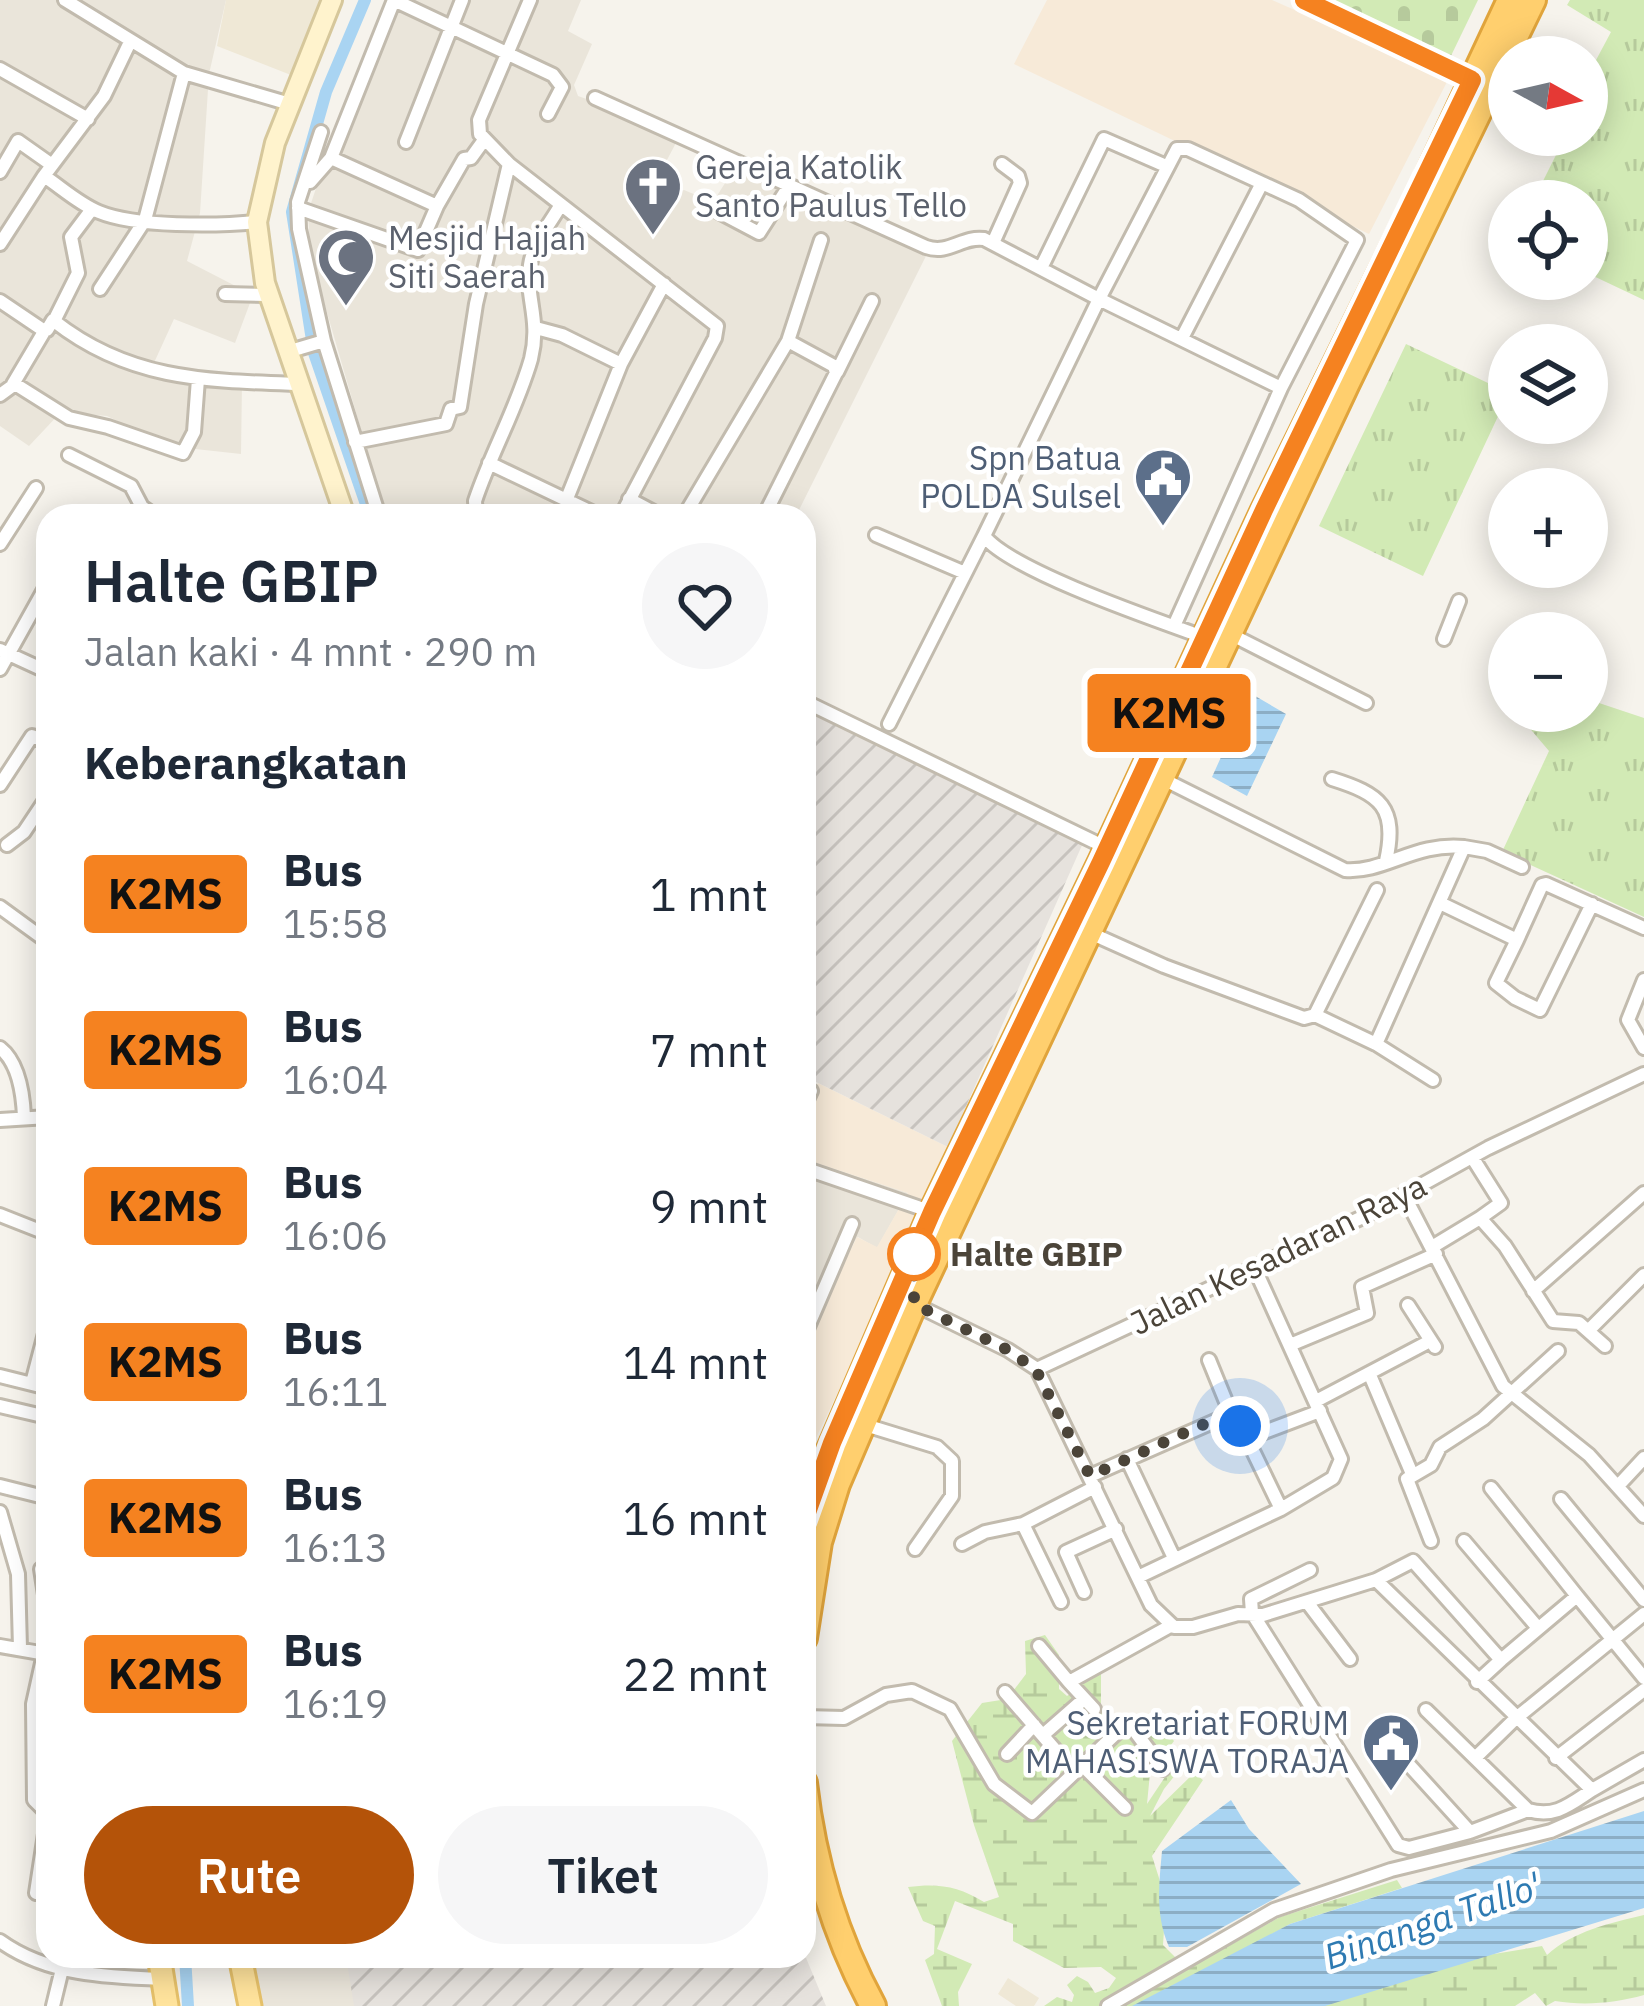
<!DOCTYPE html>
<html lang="id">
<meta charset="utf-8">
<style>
:root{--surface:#fff;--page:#f6f6f7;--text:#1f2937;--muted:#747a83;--accent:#b45309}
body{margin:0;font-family:"IBM Plex Sans",sans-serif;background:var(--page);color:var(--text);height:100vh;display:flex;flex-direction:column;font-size:45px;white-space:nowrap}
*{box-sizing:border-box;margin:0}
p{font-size:39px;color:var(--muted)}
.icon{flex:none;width:66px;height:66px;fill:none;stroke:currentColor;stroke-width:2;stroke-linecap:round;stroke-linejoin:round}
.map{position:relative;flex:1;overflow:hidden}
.side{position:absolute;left:36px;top:504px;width:780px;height:1464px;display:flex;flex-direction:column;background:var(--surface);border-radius:36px;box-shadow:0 6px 30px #0003}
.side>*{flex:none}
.badge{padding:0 24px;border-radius:9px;font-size:42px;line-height:78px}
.needle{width:78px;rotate:98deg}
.buttons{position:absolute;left:1488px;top:36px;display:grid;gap:24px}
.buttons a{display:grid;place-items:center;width:120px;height:120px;border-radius:50%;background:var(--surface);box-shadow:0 6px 30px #0003;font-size:60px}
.you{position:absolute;width:60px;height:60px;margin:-30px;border:9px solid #fff;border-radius:50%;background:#1a73e8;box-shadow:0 0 0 18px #1a73e833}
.map>.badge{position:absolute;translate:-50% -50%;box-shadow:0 0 0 6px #fff}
h2{padding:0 48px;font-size:45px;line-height:108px}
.round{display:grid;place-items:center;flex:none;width:126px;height:126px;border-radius:63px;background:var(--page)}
.headline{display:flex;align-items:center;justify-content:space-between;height:204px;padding:0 48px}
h1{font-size:57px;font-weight:600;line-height:90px}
.primary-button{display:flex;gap:24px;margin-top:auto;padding:24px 48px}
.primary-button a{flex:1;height:138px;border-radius:72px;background:var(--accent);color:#fff;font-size:48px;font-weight:600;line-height:138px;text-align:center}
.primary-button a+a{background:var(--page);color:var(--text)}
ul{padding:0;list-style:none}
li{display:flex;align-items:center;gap:36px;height:156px;padding:0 48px}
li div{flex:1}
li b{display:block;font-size:45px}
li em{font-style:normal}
li .badge{min-width:132px;font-weight:700;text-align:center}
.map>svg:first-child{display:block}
</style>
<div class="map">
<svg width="1644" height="2006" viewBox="0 0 1644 2006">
<defs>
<pattern id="industrial-furrows" width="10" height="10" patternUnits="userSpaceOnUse" patternTransform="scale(3)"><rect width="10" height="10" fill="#e6e2dd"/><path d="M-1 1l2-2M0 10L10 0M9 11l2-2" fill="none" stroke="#c7c3be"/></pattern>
<pattern id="grass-tufts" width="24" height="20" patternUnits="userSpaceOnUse" patternTransform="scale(3)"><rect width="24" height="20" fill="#d2eab5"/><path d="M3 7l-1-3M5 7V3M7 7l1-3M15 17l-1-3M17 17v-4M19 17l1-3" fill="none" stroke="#b6ca9c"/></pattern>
<pattern id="wetland-marsh" width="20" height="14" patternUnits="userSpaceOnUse" patternTransform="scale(3)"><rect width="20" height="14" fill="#d2eab5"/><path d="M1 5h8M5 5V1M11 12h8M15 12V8" fill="none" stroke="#b6ca9c"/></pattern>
<pattern id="cemetery-stones" width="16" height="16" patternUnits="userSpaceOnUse" patternTransform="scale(3)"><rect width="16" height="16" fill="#d2eab5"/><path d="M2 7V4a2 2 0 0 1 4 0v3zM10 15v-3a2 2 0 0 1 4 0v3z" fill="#b6ca9c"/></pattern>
<pattern id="water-rules" width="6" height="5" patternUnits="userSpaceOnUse" patternTransform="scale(3)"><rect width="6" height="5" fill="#a9d4f2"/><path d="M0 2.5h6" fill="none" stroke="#8caec5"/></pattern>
</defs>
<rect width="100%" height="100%" fill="#f6f3ec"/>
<!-- residential -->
<path fill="#eae5da" d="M0 0H226L209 74 200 213 187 261 253 295 235 343 174 319 153 365 242 382 241 454 168 446 107 416 61 412 29 446 0 426Z
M393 0H581L568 31 592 44 574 85 578 96 618 110 677 141 659 175 677 192 684 190 713 202 734 169 749 172 927 254 796 516H386L310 254 308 212 332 141Z
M804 1159 908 1193 877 1248 858 1237 851 1246 804 1345Z
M249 1956H348L357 2006H260Z"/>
<!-- commercial -->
<path fill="#f7ead8" d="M1047 0H1272L1449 78 1369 234 1014 64Z
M818 1083 948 1147 895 1273 805 1461 804 1345 857 1237 877 1247 908 1193 804 1159V1114Z"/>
<!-- industrial -->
<path fill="url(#industrial-furrows)" d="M804 693 1087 834 948 1147 804 1076Z
M804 1953 826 2006H354L346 1956Z"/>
<!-- education -->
<path fill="#efe8d6" d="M226 0H328L296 77 217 46Z
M1008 1978 1039 1998 1034 2006H1016L998 1994Z"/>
<!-- grass -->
<path fill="url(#grass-tufts)" d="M1570 0H1644V300L1587 273V201H1533L1566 135H1587V77L1611 32 1567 5Z
M1406 344 1509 393 1423 576 1319 526Z
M1587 699 1644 718V917L1502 852 1549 751 1515 711H1587Z"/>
<!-- wetland -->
<path fill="url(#wetland-marsh)" d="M1045 1635 1059 1655V1689L1067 1696 1101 1670V1706L1105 1718 1094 1751 1097 1767 1106 1766 1111 1730 1138 1725 1154 1717 1174 1741 1150 1773 1147 1804 1173 1765 1188 1759 1164 1789 1150 1816 1194 1773 1203 1780 1152 1856 1166 1900 1163 1945 1187 1969 1280 1917 1397 1880 1402 1888 1290 1924 1143 2006H1044L1057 1997 1072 2002 1074 1995 1067 1985 1077 1976 1088 1982 1095 1993 1109 1988 1116 1978 1101 1967 1064 1968 1013 1941V1924L955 1901 937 1949 972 1964 958 1992 959 2006H942L925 1960 934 1954 935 1926 923 1921 908 1887C938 1883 958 1886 984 1902L999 1897 974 1825 952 1741 982 1703 1007 1699 1026 1674 1025 1641Z
M1644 1915V1995C1615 2003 1585 2006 1555 2001L1546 2006 1535 1993 1515 2006H1303L1372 1974 1542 1946 1547 1955C1573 1931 1611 1923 1644 1915Z"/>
<!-- cemetery -->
<path fill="url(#cemetery-stones)" d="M1325 0H1478L1448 62Z"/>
<!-- water -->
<path fill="url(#water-rules)" d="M1250 693 1286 714 1247 796 1212 777Z
M1231 1800 1249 1829 1301 1884 1187 1947H1169C1155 1915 1159 1885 1162 1851Z
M1644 1811V1908L1325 2006H1132L1290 1924Z"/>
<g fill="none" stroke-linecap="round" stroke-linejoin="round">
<!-- canal -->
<path stroke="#a9d4f2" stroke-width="12" d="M365 0 326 92 292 212 314 353 370 516
M185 1956 188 2006"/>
<defs>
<path id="street" d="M65 0 184 73 290 104
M394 0 553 75 562 87 548 114
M530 0 479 120 480 134 509 164 717 326 715 338 621 516
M0 69 88 119
M595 98 926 247C949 255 962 236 984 239L1099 299 984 536C1011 571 1159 621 1206 638
M321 132 298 202 299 229 324 341 379 516
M406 142 462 0
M331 158 437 206
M0 172 18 141 52 165
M44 176C62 188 79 204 99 212 135 227 217 226 257 222
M310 182 331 158 394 0
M704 204 759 233 789 186
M298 208 418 250 437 206 464 159 471 158 484 140
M92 209 71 237 78 273 54 321C130 381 209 381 301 384
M993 243 1020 183 1018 176 1002 164
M0 244 44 176 104 96 130 42
M1041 268 1104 139 1166 166
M100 289 145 220 184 73
M225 294 269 295
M0 301 43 330H47L53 320
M536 328 562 335 621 364
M1182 338 1262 183
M287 352 324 341
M837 372 872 301
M13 384 45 330
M0 395 15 384 69 418 108 427 183 453 194 432 198 379
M355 442 446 424 451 409 460 407 476 304 509 164
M69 455 131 486 142 507 155 516
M489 463 600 516
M629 499 661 516
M566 501 621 364 664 284
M476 516 475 501C491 453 517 408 531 359 541 319 525 297 530 265 533 243 550 224 560 206
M684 516 788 341
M764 516 836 373 834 366 788 341 821 240
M876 535 965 573
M0 544 36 488
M1174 626 1281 388 1357 240 1299 200 1188 149H1177L1099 299 1281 388
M1228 633 1366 703
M1444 639 1459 601
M0 650 48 672
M0 669 48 583
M804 701 1107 848
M889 724 984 536
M1161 778 1345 870C1384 873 1415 842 1464 847L1376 1044
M1332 779C1380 794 1398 807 1386 861
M0 785 32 736 48 742
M7 845 24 832 48 796
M1464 847 1487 851 1522 867
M1440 903 1517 940 1542 885 1546 884 1644 928
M0 907 48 942
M1088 932 1164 966 1304 1018 1315 1015 1377 890
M1517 940 1496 983 1515 998 1540 1010 1592 904
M1644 980 1628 1020 1644 1048
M1315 1015 1376 1044 1433 1080
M0 1048C19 1063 23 1093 24 1117
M804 1106 811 1091
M0 1120 48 1117
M1472 1157 1501 1203 1480 1218
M804 1168 932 1212
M1404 1195 1503 1386 1589 1455 1644 1516
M0 1215 48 1234
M1432 1247 1480 1218 1505 1246 1553 1321 1579 1323 1605 1346
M1533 1291 1644 1193
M914 1304 1008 1350 1037 1369 1151 1605 1174 1627H1193L1238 1614 1263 1615 1376 1580 1413 1561 1501 1660 1577 1596 1644 1678
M1408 1305 1435 1347
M1589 1330 1644 1275
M804 1336 852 1224
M1290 1345 1367 1313 1362 1287 1436 1254
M1209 1360 1231 1414
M1037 1369 1367 1215 1488 1148 1644 1074
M1370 1375 1412 1474
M0 1376 48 1388
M32 1383 48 1322
M1316 1401 1430 1341
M0 1406 47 1417 48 1430
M862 1424 937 1447 952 1461V1496L915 1549
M1246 1439 1320 1411
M1127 1459 1174 1558
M1090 1476 1231 1414 1238 1420 1281 1509
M0 1486 48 1498
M1618 1486 1644 1458
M1491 1488 1577 1596
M1561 1499 1644 1600
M0 1512 18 1574 20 1648
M1023 1524 1061 1602
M1431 1541 1407 1479 1431 1465 1440 1447 1483 1419 1558 1351
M1464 1541 1538 1628
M962 1544 985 1532 1023 1524 1095 1487
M41 1569 48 1614
M1310 1570 1251 1599 1252 1613 1398 1845 1409 1848 1470 1832
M1138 1577 1281 1509 1333 1478 1341 1459 1255 1269
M1376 1580 1592 1790 1644 1760
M1084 1592 1066 1552 1116 1529
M1307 1602 1350 1659
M0 1646 46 1654
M1039 1646 1069 1682 1172 1625
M1069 1682 1094 1709
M1477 1682 1501 1660
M1005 1692 1063 1759
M804 1717 844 1718 886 1695 912 1691 950 1709 994 1784 1032 1813 1128 1722 1163 1769
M1043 1735 1084 1699
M1007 1754 1034 1725
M1401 1756 1470 1832 1528 1810 1426 1710
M1475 1758 1515 1719 1644 1614
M1556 1758 1644 1690
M1082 1765 1125 1808
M1528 1810C1555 1818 1569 1805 1592 1790
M36 1893 48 1814 34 1800 33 1704 44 1654
M0 1941C47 1975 107 1977 163 1979
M53 2006 62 1969
M1108 2006 1274 1910 1391 1870 1551 1831 1644 1790"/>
<path id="secondary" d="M332 0 275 143 257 222 265 283 345 516
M1304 0 1472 80"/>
<path id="primary" d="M159 1956 167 2006
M240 1956 250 2006"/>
<path id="highway" d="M1428 175 1510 0
M804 1521 819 1475 932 1212 1101 862 1264 510 1413 207
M804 1638 819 1542 837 1484 914 1304 1347 383 1533 0
M804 1783C813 1862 835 1936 873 2006"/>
</defs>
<!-- street casing -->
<use href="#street" stroke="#c2bbae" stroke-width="18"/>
<!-- secondary casing -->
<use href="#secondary" stroke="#d6c79b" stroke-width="24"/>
<!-- primary casing -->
<use href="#primary" stroke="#e6c16a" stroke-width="27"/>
<!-- highway casing -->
<use href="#highway" stroke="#e0a43c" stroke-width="30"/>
<!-- street -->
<use href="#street" stroke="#fff" stroke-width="12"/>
<!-- secondary -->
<use href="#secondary" stroke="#fff3cd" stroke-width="18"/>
<!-- primary -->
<use href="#primary" stroke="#ffe39c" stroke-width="21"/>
<!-- highway -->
<use href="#highway" stroke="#ffcf6e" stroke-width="24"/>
</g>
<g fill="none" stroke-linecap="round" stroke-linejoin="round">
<defs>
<path id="line" d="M804 1521 832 1443 932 1212 1101 862 1264 510 1472 80 1304 0"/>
</defs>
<!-- line casing -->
<use href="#line" stroke="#fff" stroke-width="27"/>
<!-- line -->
<use href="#line" stroke="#f58220" stroke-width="18"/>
<!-- walk -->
<path stroke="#4b4439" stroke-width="12" stroke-dasharray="0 21.6" d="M914 1254V1304L1008 1350 1036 1370 1090 1476 1224 1415H1234L1240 1426"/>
</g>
<!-- icons -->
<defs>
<symbol id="church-pin" viewBox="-11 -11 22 30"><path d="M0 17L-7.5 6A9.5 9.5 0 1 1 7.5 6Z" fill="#6b7280" stroke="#fff"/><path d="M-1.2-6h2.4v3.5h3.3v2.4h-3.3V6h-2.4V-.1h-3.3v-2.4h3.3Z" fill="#fff"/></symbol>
<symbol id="mosque-pin" viewBox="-11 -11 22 30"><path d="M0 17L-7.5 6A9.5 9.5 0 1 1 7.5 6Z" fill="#6b7280" stroke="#fff"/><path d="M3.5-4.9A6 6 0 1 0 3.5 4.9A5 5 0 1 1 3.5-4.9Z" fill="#fff"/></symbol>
<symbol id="civic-pin" viewBox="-11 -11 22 30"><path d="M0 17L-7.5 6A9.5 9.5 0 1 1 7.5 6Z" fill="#5c6f8a" stroke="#fff"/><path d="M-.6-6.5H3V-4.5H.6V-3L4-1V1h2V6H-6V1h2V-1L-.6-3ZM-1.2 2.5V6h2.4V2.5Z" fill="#fff"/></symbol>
</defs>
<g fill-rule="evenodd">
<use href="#church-pin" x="620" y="153" width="66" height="90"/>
<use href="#mosque-pin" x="313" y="224" width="66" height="90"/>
<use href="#civic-pin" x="1130" y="444" width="66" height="90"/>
<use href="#civic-pin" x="1358" y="1709" width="66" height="90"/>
</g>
<!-- markers -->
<circle fill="#fff" stroke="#f58220" stroke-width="6" cx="914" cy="1254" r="24"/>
<g text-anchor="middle" stroke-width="9" stroke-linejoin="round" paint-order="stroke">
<!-- worship labels -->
<g font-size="33" fill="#5b616d" stroke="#fff" text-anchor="start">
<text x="695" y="179">Gereja Katolik<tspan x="695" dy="38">Santo Paulus Tello</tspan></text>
<text x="388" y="250">Mesjid Hajjah<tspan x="388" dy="38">Siti Saerah</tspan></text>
</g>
<!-- service labels -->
<g font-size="33" fill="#4e5e75" stroke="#fff" text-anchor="end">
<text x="1121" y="470">Spn Batua<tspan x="1121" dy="38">POLDA Sulsel</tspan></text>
<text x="1349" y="1735">Sekretariat FORUM<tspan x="1349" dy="38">MAHASISWA TORAJA</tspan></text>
</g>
<!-- stop labels -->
<g font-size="33" font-weight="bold" fill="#4b4439" stroke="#fff" text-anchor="start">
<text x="950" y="1266">Halte GBIP</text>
</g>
<!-- street labels -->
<g font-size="33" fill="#4b4439" stroke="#fff">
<text transform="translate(1278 1254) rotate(-26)" y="12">Jalan Kesadaran Raya</text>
</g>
<!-- water labels -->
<g font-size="36" font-style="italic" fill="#2e7ab2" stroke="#fff">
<text transform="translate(1432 1921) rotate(-19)" y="13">Binanga Tallo'</text>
</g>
</g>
</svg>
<div class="buttons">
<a><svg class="needle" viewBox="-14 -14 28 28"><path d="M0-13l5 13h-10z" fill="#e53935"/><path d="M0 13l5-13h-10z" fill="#747a83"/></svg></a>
<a><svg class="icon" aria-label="locate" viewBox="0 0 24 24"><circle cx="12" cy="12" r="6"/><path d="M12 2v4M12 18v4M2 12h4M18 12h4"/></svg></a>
<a><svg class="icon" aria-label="layers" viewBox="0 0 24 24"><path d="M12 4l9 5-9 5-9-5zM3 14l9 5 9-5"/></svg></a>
<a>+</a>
<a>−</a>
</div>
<div class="you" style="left:1240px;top:1426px"></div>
<b class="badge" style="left:1169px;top:713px;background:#f58220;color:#111">K2MS</b>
<section class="side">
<div class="headline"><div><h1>Halte GBIP</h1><p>Jalan kaki · 4 mnt · 290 m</p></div><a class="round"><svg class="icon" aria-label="heart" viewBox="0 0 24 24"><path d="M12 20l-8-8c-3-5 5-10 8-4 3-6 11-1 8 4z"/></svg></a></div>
<h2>Keberangkatan</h2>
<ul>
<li><span class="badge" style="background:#f58220;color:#111">K2MS</span><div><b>Bus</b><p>15:58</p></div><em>1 mnt</em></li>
<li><span class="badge" style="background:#f58220;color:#111">K2MS</span><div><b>Bus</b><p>16:04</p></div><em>7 mnt</em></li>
<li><span class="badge" style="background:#f58220;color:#111">K2MS</span><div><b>Bus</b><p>16:06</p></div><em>9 mnt</em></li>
<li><span class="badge" style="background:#f58220;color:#111">K2MS</span><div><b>Bus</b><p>16:11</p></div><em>14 mnt</em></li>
<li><span class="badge" style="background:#f58220;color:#111">K2MS</span><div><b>Bus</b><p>16:13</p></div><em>16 mnt</em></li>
<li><span class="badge" style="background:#f58220;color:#111">K2MS</span><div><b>Bus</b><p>16:19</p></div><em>22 mnt</em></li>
</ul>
<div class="primary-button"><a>Rute</a><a>Tiket</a></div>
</section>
</div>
